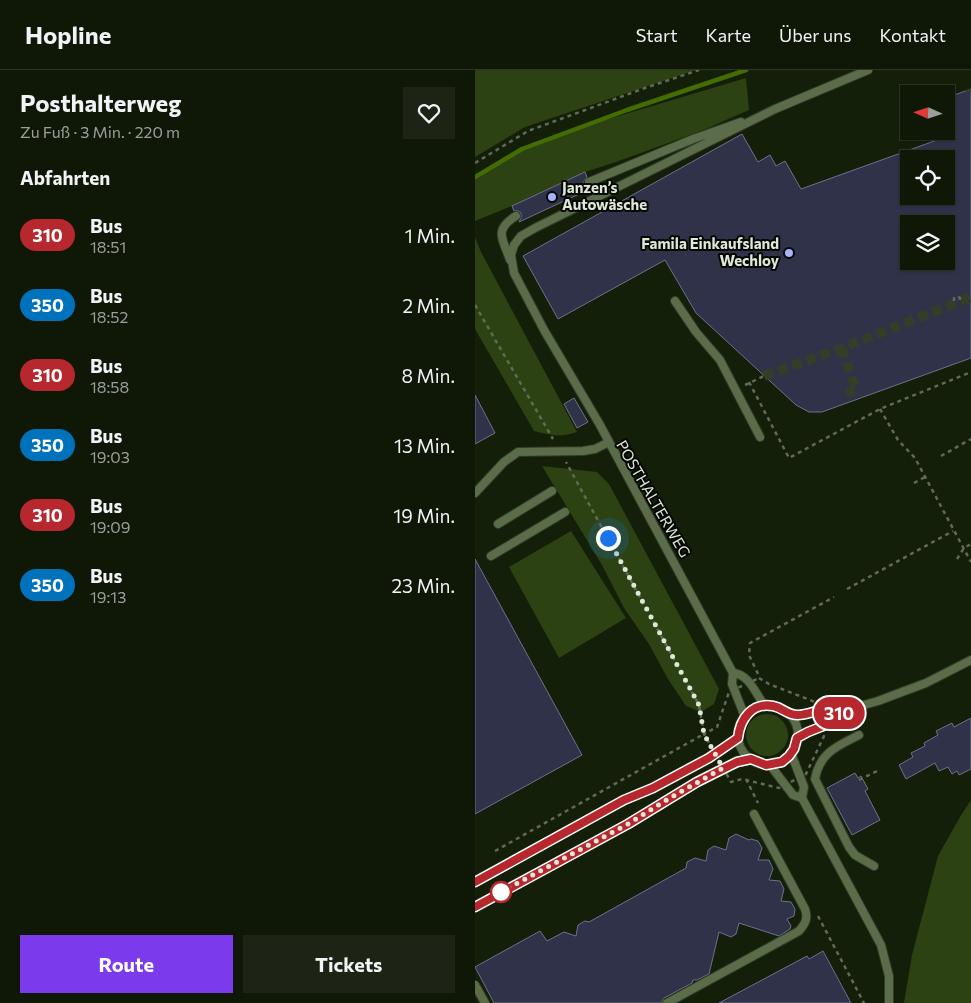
<!DOCTYPE html>
<html lang="de">
<meta charset="utf-8">
<style>
:root{--surface:#0f1707;--page:#1d2415;--text:#f1f3f6;--muted:#9b9f9b;--line:#2f3628;--accent:#7c3aed}
body{margin:0;font-family:Commissioner,sans-serif;background:var(--page);color:var(--text);height:100vh;display:flex;flex-direction:column;font-size:19px;white-space:nowrap}
*{box-sizing:border-box;margin:0}
p{font-size:16px;color:var(--muted)}
.icon{flex:none;width:28px;height:28px;fill:none;stroke:currentColor;stroke-width:2;stroke-linecap:round;stroke-linejoin:round}
.map{position:relative;flex:1;overflow:hidden}
.side{display:flex;flex-direction:column;background:var(--surface);width:475px}
.side>*{flex:none}
.badge{padding:0 10px;border-radius:16px;font-size:18px;line-height:32px}
.needle{width:32px;rotate:273deg}
.fabs{position:absolute;left:425px;top:15px;display:grid;gap:10px}
.fabs a{display:grid;place-items:center;width:55px;height:55px;border-radius:0px;background:var(--surface);box-shadow:0 1px 4px #0004,0 0 0 1px var(--line);font-size:25px}
.you{position:absolute;width:25px;height:25px;margin:-12px;border:4px solid #fff;border-radius:50%;background:#1a73e8;box-shadow:0 0 0 8px #1a73e833}
.map>.badge{position:absolute;translate:-50% -50%;box-shadow:0 0 0 2px #fff}
h2{padding:0 20px;font-size:19px;line-height:45px}
.round{display:grid;place-items:center;flex:none;width:52px;height:52px;border-radius:0px;background:var(--page)}
.head{display:flex;align-items:center;justify-content:space-between;height:85px;padding:0 20px}
h1{font-size:24px;font-weight:700;line-height:38px}
.primary-button{display:flex;gap:10px;margin-top:auto;padding:10px 20px}
.primary-button a{flex:1;height:58px;border-radius:0px;background:var(--accent);color:#fff;font-size:20px;font-weight:700;line-height:58px;text-align:center}
.primary-button a+a{background:var(--page);color:var(--text)}
ul{padding:0;list-style:none}
li{display:flex;align-items:center;gap:15px;height:70px;padding:0 20px}
li div{flex:1}
li b{display:block;font-size:19px}
li em{font-style:normal}
li .badge{min-width:55px;font-weight:700;text-align:center}
header{display:flex;align-items:center;gap:30px;box-sizing:border-box;height:70px;padding:0 25px;background:var(--surface);border-bottom:1px solid var(--line)}
header strong{font-size:24px}
nav{display:flex;gap:28px;margin-inline-start:auto;font-size:18px}
main{display:flex;flex:1;min-height:0}
.map>svg:first-child{display:block}
</style>
<header>
<strong>Hopline</strong>
<nav><a>Start</a><a>Karte</a><a>Über uns</a><a>Kontakt</a></nav>
</header>
<main>
<section class="side">
<div class="head"><div><h1>Posthalterweg</h1><p>Zu Fuß · 3 Min. · 220 m</p></div><a class="round"><svg class="icon" aria-label="heart" viewBox="0 0 24 24"><path d="M12 20l-8-8c-3-5 5-10 8-4 3-6 11-1 8 4z"/></svg></a></div>
<h2>Abfahrten</h2>
<ul>
<li><span class="badge" style="background:#b7282e;color:#fff">310</span><div><b>Bus</b><p>18:51</p></div><em>1 Min.</em></li>
<li><span class="badge" style="background:#0072bc;color:#fff">350</span><div><b>Bus</b><p>18:52</p></div><em>2 Min.</em></li>
<li><span class="badge" style="background:#b7282e;color:#fff">310</span><div><b>Bus</b><p>18:58</p></div><em>8 Min.</em></li>
<li><span class="badge" style="background:#0072bc;color:#fff">350</span><div><b>Bus</b><p>19:03</p></div><em>13 Min.</em></li>
<li><span class="badge" style="background:#b7282e;color:#fff">310</span><div><b>Bus</b><p>19:09</p></div><em>19 Min.</em></li>
<li><span class="badge" style="background:#0072bc;color:#fff">350</span><div><b>Bus</b><p>19:13</p></div><em>23 Min.</em></li>
</ul>
<div class="primary-button"><a>Route</a><a>Tickets</a></div>
</section>
<div class="map">
<svg width="496" height="933" viewBox="0 0 496 933">
<rect width="100%" height="100%" fill="#141f09"/>
<!-- green -->
<path fill="#2c4212" d="M0 0H221L50 57 0 87Z
M271 8 274 40 226 61 141 92 110 102 37 136 0 151V109L44 81 110 56Z
M0 167 6 182 102 362C85 368 75 365 59 361L0 259Z
M67 396 122 402 134 414 244 619 239 634 226 642 211 636 193 609 174 574 149 538 127 495Z
M96 461 151 548 84 588 34 497Z
M271 665a21 21 0 1 1 42 0a21 21 0 1 1-42 0Z
M496 730V933H429L437 885 463 786 485 747Z"/>
<g fill="none" stroke-linecap="round" stroke-linejoin="round">
<!-- stream -->
<path stroke="#446c02" stroke-width="4.5" d="M0 107 47 79 152 40 271 0"/>
</g>
<!-- building -->
<path fill="#2f3249" stroke="#6d718c" fill-rule="evenodd" d="M496 19V288L347 342H334L321 335 221 243 190 190 83 249 48 186 267 64 283 92 295 85 301 96 310 91 326 119 476 65 471 54V28ZM434 89H471V126H434ZM434 154H471V191H434Z
M110 102 112 107 109 111V115L113 117 117 118 44 152 46 148V143L43 141H39L37 136Z
M0 325 20 363 0 374Z
M99 328 113 352 102 358 89 334Z
M0 489 107 685 0 744Z
M496 648V699L484 705 482 701 477 704 473 697 464 701 460 693 431 709 424 695 438 687 436 683 450 676 449 673 463 665 461 661 477 653 479 657Z
M380 703 383 708 386 706 393 719 390 721 405 750 377 765 352 718Z
M261 764 274 770 276 769 283 771 287 778 283 790H294L298 799 294 810 305 811 309 819 306 831 316 832 320 839 319 846 312 849 316 856 315 859 304 866 264 853 261 864 256 867 244 862 234 904 222 910H218L217 913 189 928 186 933H19L0 897 65 861 72 871 89 862 101 866 103 855 110 851 114 852 211 798 212 792 220 788 231 791 233 780 239 776 251 780 254 768Z
M348 881 376 933H244L332 886 334 889Z"/>
<g fill="none" stroke-linecap="round" stroke-linejoin="round">
<!-- pedestrian-tunnel -->
<path stroke="#333d28" stroke-width="10" stroke-dasharray="10 5" stroke-linecap="butt" d="M495 19 496 22
M367 278 381 320 368 325
M289 306 367 278 496 227"/>
<defs>
<path id="service" d="M114 112 218 69 266 52
M35 190C28 169 18 160 41 146
M200 231 221 262 245 290 285 367
M0 423 29 392 43 382 108 381 120 379 134 372
M23 454 77 421
M16 486 90 442
M258 603C274 604 281 624 289 635
M263 665a30 30 0 1 1 60 0a30 30 0 1 1-60 0Z
M315 645H328L353 639 364 642 403 631 451 613 496 590
M270 647 257 614 258 603 125 355 69 260 39 203 36 185 39 175 46 166 60 158 300 39 393 0
M384 665C363 676 345 682 340 709L374 777 380 785 399 796
M323 668 333 662 358 652 364 642
M316 683 329 717 327 728 406 875 414 906V933
M295 695 318 725 327 728
M0 812 149 730 178 718 234 687 263 668
M0 837C50 809 101 783 152 755 189 734 234 697 276 689
M0 915 10 933
M192 933 324 861C331 853 333 848 330 839L279 744"/>
</defs>
<!-- service casing -->
<use href="#service" stroke="#313b26" stroke-width="10"/>
<!-- path -->
<path stroke="#616a57" stroke-width="2.5" stroke-dasharray="4 4" stroke-linecap="butt" d="M0 93 53 61 170 18 224 0
M479 231V228L482 226 485 228 484 232
M0 235 78 369
M274 312 314 388 405 339 496 302
M270 315 289 306
M405 339 423 370 440 388 496 492
M466 386 496 369
M439 413 450 407
M482 489 489 478 496 474
M372 519 478 461
M283 604 274 585 275 573 359 527
M284 608 294 614 340 632 350 664 331 704 304 718 267 709 256 712 229 664 242 657 254 622Z
M271 709 283 733
M384 710 402 701
M20 781 229 664 224 635 91 392
M343 846 389 933"/>
<!-- service -->
<use href="#service" stroke="#5a6c49" stroke-width="8"/>
</g>
<g fill="none" stroke-linecap="round" stroke-linejoin="round">
<defs>
<path id="line" d="M0 812 149 730 178 718 234 688 263 668C265 649 277 632 298 636 309 638 311 645 323 645 333 645 343 639 353 639 356 639 361 641 364 642L358 652 333 662 322 668 319 679 314 686 307 692 291 695 276 689 262 692 222 712 153 754 0 837"/>
</defs>
<!-- line casing -->
<use href="#line" stroke="#fff" stroke-width="11"/>
<!-- line -->
<use href="#line" stroke="#b7282e" stroke-width="8"/>
<!-- walk -->
<path stroke="#e0e7d9" stroke-width="5" stroke-dasharray="0 9" d="M26 822 153 754 193 729 248 698 229 664 224 635 133 468"/>
</g>
<!-- markers -->
<g fill="#a7b1fc" stroke="#040702" stroke-width="2">
<circle cx="77" cy="127" r="5"/>
<circle cx="314" cy="183" r="5"/>
</g>
<circle fill="#fff" stroke="#b7282e" stroke-width="2.5" cx="26" cy="822" r="10"/>
<g text-anchor="middle" stroke-width="4" stroke-linejoin="round" paint-order="stroke">
<!-- poi labels -->
<g font-size="15" font-weight="bold" fill="#e0e7d9" stroke="#040702" text-anchor="start">
<text x="87" y="123">Janzen’s<tspan x="87" dy="17">Autowäsche</tspan></text>
<text x="304" y="179" text-anchor="end">Famila Einkaufsland<tspan x="304" dy="17">Wechloy</tspan></text>
</g>
<!-- street labels -->
<g font-size="15" fill="#e0e7d9" stroke="#040702">
<text transform="translate(178 429) rotate(60)" y="5">POSTHALTERWEG</text>
</g>
</g>
</svg>
<div class="fabs">
<a><svg class="needle" viewBox="-14 -14 28 28"><path d="M0-13l5 13h-10z" fill="#e53935"/><path d="M0 13l5-13h-10z" fill="#9b9f9b"/></svg></a>
<a><svg class="icon" aria-label="locate" viewBox="0 0 24 24"><circle cx="12" cy="12" r="6"/><path d="M12 2v4M12 18v4M2 12h4M18 12h4"/></svg></a>
<a><svg class="icon" aria-label="layers" viewBox="0 0 24 24"><path d="M12 4l9 5-9 5-9-5zM3 14l9 5 9-5"/></svg></a>
</div>
<div class="you" style="left:133px;top:468px"></div>
<b class="badge" style="left:364px;top:643px;background:#b7282e;color:#fff">310</b>
</div>
</main>
